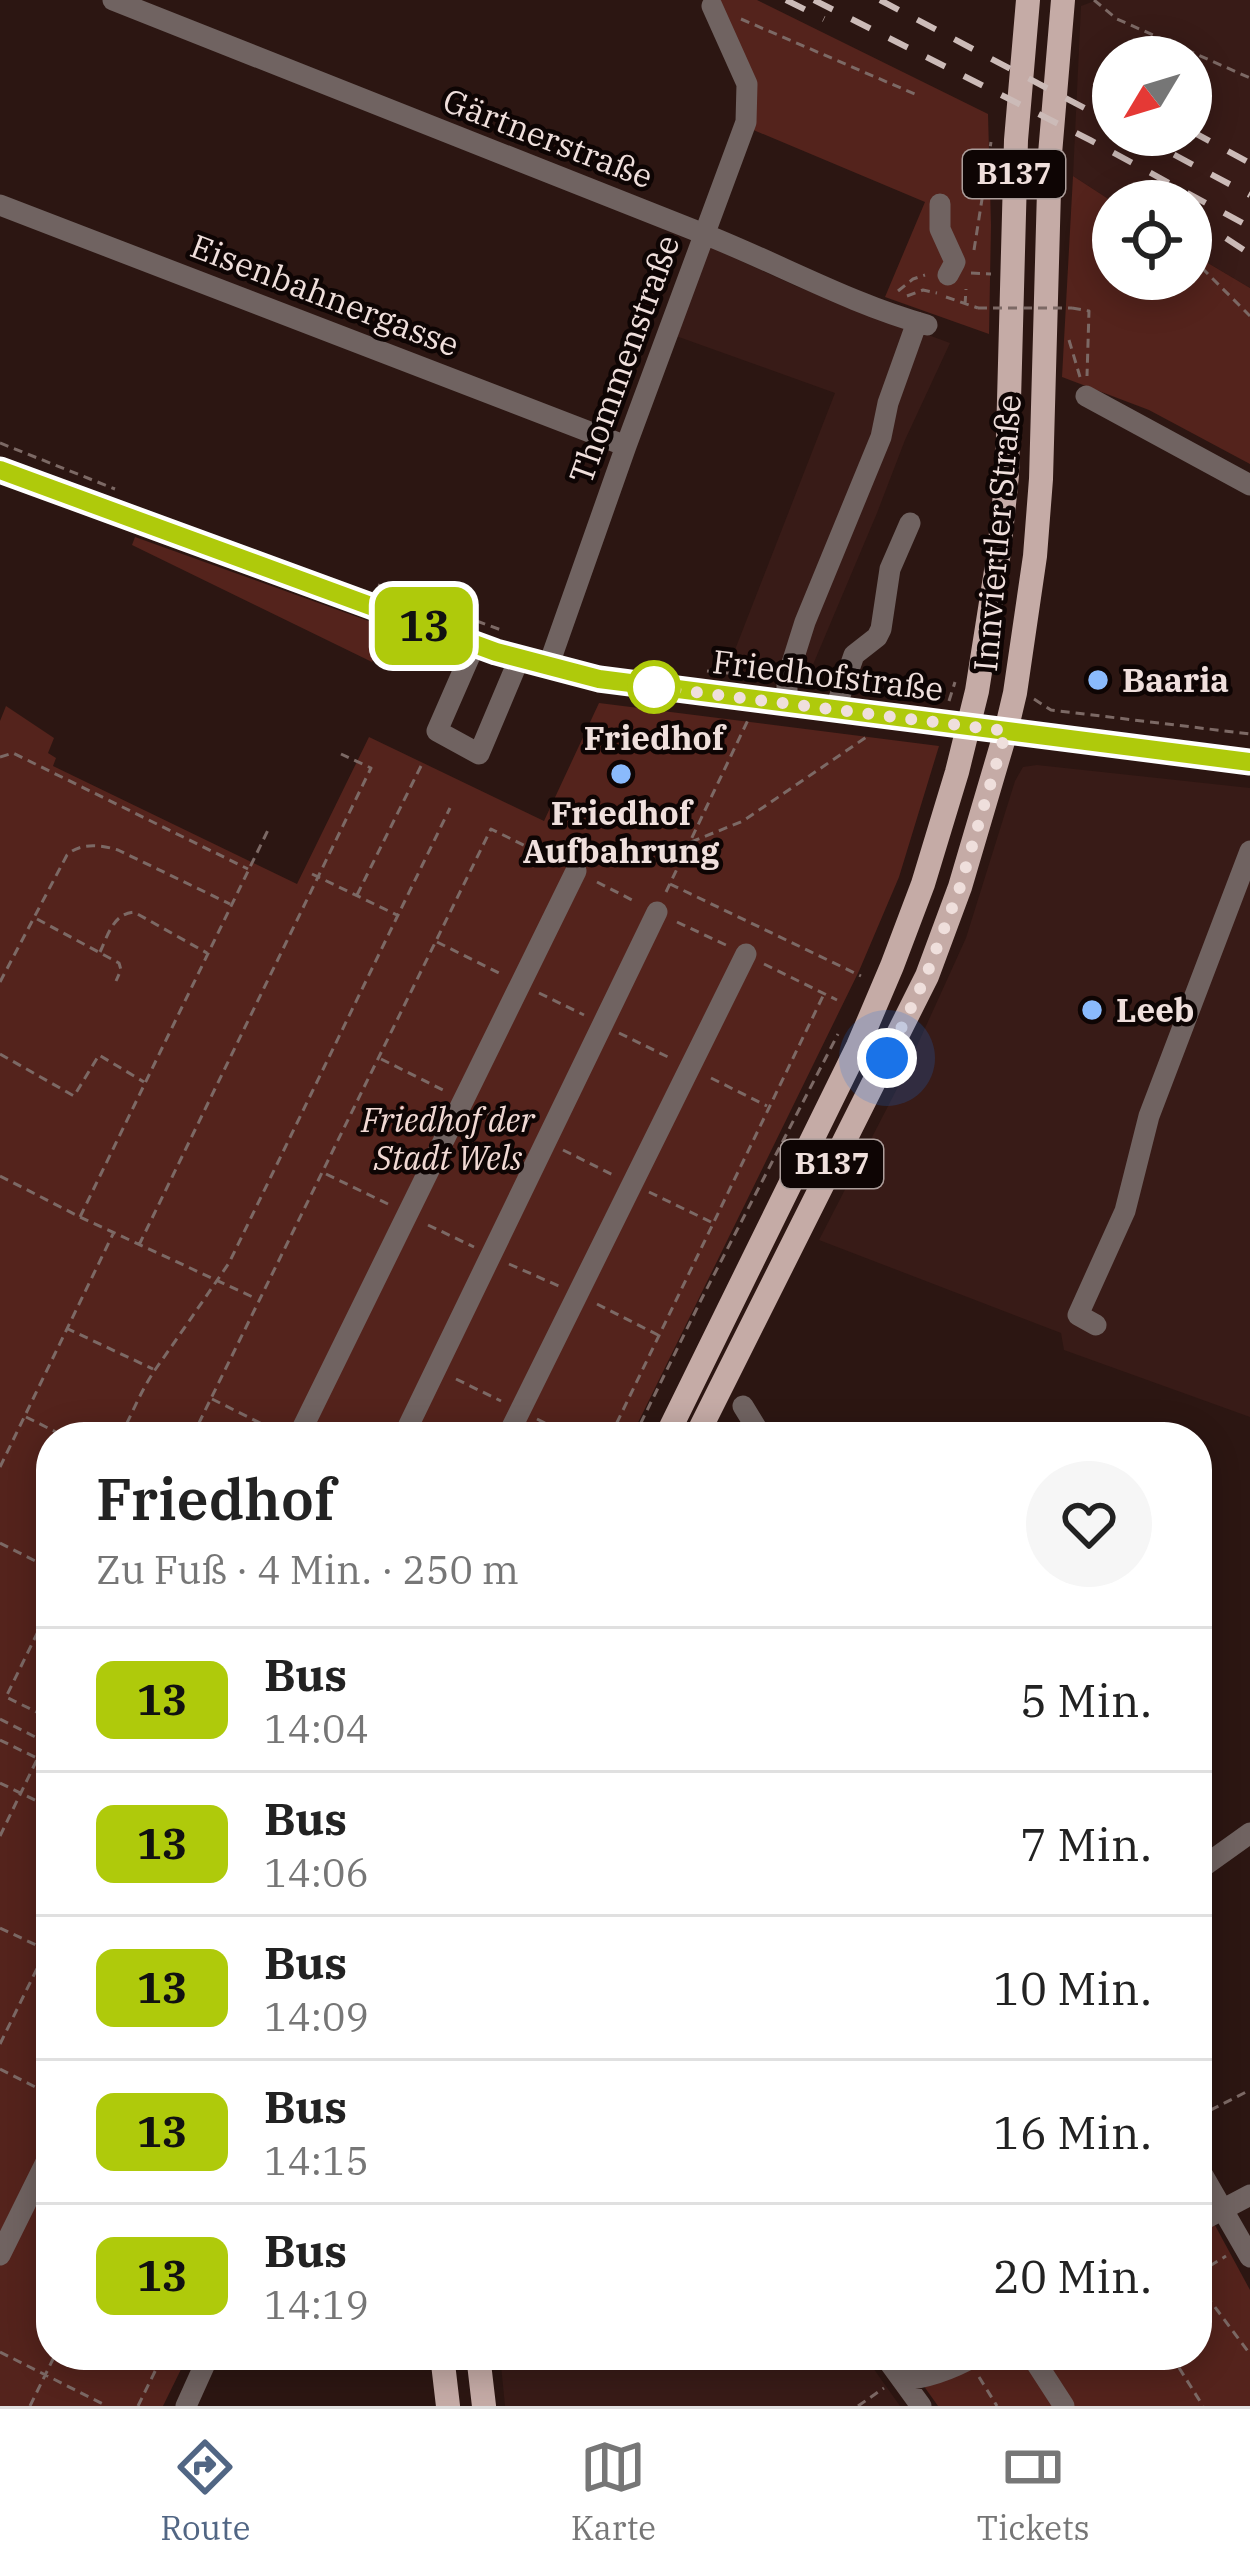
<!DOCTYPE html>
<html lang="de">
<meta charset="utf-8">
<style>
:root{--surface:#fff;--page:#f6f6f6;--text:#222;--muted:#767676;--line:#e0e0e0;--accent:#516684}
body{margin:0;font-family:"IBM Plex Serif",serif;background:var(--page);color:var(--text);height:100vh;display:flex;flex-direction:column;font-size:45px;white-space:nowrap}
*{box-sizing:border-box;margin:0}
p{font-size:39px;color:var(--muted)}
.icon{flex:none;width:66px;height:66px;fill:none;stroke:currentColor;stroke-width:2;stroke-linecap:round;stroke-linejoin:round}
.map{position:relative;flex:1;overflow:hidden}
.details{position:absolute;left:36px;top:1422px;width:1176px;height:948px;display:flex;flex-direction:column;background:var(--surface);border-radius:48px;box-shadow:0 6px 30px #0003}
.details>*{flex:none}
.badge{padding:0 24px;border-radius:18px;font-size:42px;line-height:78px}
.needle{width:78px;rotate:232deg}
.buttons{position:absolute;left:1092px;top:36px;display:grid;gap:24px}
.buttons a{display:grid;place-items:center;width:120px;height:120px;border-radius:50%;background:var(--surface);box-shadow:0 6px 30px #0003;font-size:60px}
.you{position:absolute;width:60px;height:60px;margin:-30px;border:9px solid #fff;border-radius:50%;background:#1a73e8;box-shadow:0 0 0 18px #1a73e833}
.map>.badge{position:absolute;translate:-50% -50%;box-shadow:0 0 0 6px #fff}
.round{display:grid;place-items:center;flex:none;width:126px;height:126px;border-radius:63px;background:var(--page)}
.summary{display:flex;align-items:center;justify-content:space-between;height:204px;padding:0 60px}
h1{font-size:57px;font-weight:600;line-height:90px}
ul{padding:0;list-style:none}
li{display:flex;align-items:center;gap:36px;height:144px;padding:0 60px;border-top:3px solid var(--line)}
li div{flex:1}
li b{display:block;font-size:45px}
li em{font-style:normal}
li .badge{min-width:132px;font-weight:700;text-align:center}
.dock{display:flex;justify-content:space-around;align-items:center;height:168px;border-top:3px solid var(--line);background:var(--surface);font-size:33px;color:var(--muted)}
.dock a{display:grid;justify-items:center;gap:6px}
.dock .on{color:var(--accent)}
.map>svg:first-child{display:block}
</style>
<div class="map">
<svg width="1250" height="2406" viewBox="0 0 1250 2406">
<rect width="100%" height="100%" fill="#2c1612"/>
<!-- built -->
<path fill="#381b17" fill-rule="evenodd" d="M1097 0H1250V288L1191 253V201L1113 202 1073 176 1081 6ZM1113 57H1191V135H1113Z
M710 247 798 287 950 343 905 440 877 513 812 667 731 660 835 393 676 336Z
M1037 765 1250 788V1417L1064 1350 1061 1333 819 1240 901 1081 966 938 1015 781 1023 767Z
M500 2355H864L900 2406H505Z"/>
<!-- green -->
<path fill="#54231c" d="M713 0H757L988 114 991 225 989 334 885 297 925 202 751 129Z
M1073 176 1113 202V279H1191V253L1250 288V464L1149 410 1062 377Z
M135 537 388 628 372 662 132 545Z
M599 703 939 746 899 877 859 971 631 1437H51V2355H188L163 2406H0V721L6 706 54 738 48 753 56 758 53 766 297 884 369 737 544 821Z
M1197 2192 1250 2290V2406H938L911 2368 949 2355H1197Z"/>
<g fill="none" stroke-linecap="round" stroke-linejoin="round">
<!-- path -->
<path stroke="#7c6965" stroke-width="3" stroke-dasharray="9 6" stroke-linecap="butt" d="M1094 0 1117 19 1250 78
M741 19 917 95
M974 250 991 142
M1191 257 1250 316
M971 273 991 274
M898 291 913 279 925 275
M907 296 923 290 937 293
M946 297 978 308
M965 305 966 289
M1072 308 1089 311 1087 376
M1069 340 1080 377
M0 443 115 489
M378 585 504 631
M707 671 769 677
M862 687 923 694 948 690
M1034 699 1051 710 1250 734
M949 701 955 682
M0 757 13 753 248 869
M691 842 743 821 868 736
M312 874 397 915
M597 882 636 902
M670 884 861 976
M666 892 748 720
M357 895 421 766
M37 919 119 963 121 970 116 981
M677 922 728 946
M437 942 503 975
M100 952C108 935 113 914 134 912L207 953
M764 964 837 1000
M0 982 67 855C81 842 101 845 118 850L230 904
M539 993 584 1015
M619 1033 670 1058
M0 1054 74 1096 99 1055 144 1082
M381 1059 447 1092
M711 1078 767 1106
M482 1110 527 1133
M563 1150 613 1175
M326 1174 388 1204
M0 1176 80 1217 257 1299
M649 1192 711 1222
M80 1217 269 828
M428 1225 474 1247
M139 1245 371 768 341 754
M509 1264 561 1287
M597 1304 658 1335
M66 1328 153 1369
M456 1379 501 1401
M212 1399 278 1432
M26 1417 56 1432 59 1437
M537 1419 572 1437
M120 1437C132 1414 142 1388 157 1367 181 1333 205 1298 229 1263L450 808
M192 1437 491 829 556 861
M610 1437 823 996
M634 1437 701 1300 838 1034
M51 1458V1471
M0 1467 113 1234
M0 1543 51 1569
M51 1605 6 1697 51 1719
M0 1719 51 1745
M0 1740 51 1765
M0 1783 51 1808
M0 1836 45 1743
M0 1928 51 1952
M0 2044 51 1940
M0 2069 51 2095
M1197 2117 1250 2090
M1197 2274 1226 2256
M1197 2283 1250 2354
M0 2352 107 2406
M1171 2355 1203 2406
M718 2366 732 2355
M979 2377 997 2406
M30 2406 55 2355
M138 2406 163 2355
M858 2406 884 2388"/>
<!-- minor -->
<path stroke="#706361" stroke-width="21" d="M113 0C308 79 504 155 699 232 776 262 848 303 927 325
M940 204V229L955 262 948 275
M0 205 626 446
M1086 396 1250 485
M0 470 496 652 599 679 1250 762
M475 644 437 731 479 754 519 659
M548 667 626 446 746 122 747 84 712 6
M787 705V679L805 622 881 437 888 403 917 322
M835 710 854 655 877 637 881 629 890 569 910 523
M1096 1325 1078 1315 1125 1211 1149 1116 1250 851
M743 1406 762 1437
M298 1437 576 871
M403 1437 657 912
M507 1437 746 954
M1197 1871 1250 1833
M1197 2165 1250 2257
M1197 2223 1250 2195
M0 2255 51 2152
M884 2355 921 2406
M1031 2355 1064 2406
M902 2380C929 2378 954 2368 977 2355
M186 2406 209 2355"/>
<!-- major -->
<path stroke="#c5aba6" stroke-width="24" d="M666 1437 858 1046 892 966 923 884 957 772 977 691 999 552 1007 475 1016 140 1028 0
M696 1437 927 976 960 887 1006 731 1015 693 1035 556 1041 479 1050 154 1063 0
M442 2355 448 2406
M478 2355 484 2406"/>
<!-- rail -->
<path stroke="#ccbbb8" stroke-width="6" stroke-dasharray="21 21" stroke-linecap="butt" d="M786 0 824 19
M814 0 1090 140 1250 227
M880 0 1113 123
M1094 82 1113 91
M1191 131 1250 163
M1137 135 1250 195
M1191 215 1250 254"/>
<!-- path-bridge -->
<path stroke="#7c6965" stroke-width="3" stroke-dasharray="9 6" stroke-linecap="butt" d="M978 308H1072"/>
</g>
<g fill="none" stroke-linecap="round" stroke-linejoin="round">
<defs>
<path id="line" d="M0 470 496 652 599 679 1250 762"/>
</defs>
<!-- line casing -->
<use href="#line" stroke="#fff" stroke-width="27"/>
<!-- line -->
<use href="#line" stroke="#afca0b" stroke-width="18"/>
<!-- walk -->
<path stroke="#efdfdc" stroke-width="12" stroke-dasharray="0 21.6" d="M654 687 1006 731 960 887 926 976 887 1058"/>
</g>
<!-- markers -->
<g fill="#8abafc" stroke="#0e0504" stroke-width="4.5">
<circle cx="1098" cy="680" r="12"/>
<circle cx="621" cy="774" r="12"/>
<circle cx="1092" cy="1010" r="12"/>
</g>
<circle fill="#fff" stroke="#afca0b" stroke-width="6" cx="654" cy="687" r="24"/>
<g text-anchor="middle" stroke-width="9" stroke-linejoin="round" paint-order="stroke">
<!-- shield labels -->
<g fill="#0e0504" stroke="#ac9e9b" stroke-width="3">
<rect x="963" y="150" width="102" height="48" rx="9"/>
<rect x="781" y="1140" width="102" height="48" rx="9"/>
</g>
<g font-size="30" font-weight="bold" fill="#efdfdc">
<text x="1014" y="184">B137</text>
<text x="832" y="1174">B137</text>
</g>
<!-- street labels -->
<g font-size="33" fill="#efdfdc" stroke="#0e0504">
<text transform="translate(548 138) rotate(21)" y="12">Gärtnerstraße</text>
<text transform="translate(325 295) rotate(21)" y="12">Eisenbahnergasse</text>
<text transform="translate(624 359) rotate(-70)" y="12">Thommenstraße</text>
<text transform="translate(997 533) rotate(-85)" y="12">Innviertler Straße</text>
<text transform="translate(828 675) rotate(7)" y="12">Friedhofstraße</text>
</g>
<!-- poi labels -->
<g font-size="33" font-weight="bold" fill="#efdfdc" stroke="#0e0504" text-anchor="start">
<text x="1122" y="692">Baaria</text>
<text x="621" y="825" text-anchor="middle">Friedhof<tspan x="621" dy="38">Aufbahrung</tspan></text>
<text x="1116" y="1022">Leeb</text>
</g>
<!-- stop labels -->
<g font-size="33" font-weight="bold" fill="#efdfdc" stroke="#0e0504">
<text x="654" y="750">Friedhof</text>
</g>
<!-- park labels -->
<g font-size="33" font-style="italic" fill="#f1d9d4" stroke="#0e0504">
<text x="448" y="1132">Friedhof der<tspan x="448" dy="38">Stadt Wels</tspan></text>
</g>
</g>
</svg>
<div class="buttons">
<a><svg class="needle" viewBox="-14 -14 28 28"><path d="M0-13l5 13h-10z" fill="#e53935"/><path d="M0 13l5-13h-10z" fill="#767676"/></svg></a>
<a><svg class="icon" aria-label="locate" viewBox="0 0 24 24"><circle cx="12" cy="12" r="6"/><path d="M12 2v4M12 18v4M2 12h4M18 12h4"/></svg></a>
</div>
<div class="you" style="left:887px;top:1058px"></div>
<b class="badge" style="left:424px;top:626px;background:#afca0b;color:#111">13</b>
<section class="details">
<div class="summary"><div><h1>Friedhof</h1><p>Zu Fuß · 4 Min. · 250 m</p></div><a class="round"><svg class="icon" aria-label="heart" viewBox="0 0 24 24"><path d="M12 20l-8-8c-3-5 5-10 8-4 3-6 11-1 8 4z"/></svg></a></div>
<ul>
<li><span class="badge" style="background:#afca0b;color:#111">13</span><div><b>Bus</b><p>14:04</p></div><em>5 Min.</em></li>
<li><span class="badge" style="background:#afca0b;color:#111">13</span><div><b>Bus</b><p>14:06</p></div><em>7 Min.</em></li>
<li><span class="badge" style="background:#afca0b;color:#111">13</span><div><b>Bus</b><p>14:09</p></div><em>10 Min.</em></li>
<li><span class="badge" style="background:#afca0b;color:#111">13</span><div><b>Bus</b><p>14:15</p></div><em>16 Min.</em></li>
<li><span class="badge" style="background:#afca0b;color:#111">13</span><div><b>Bus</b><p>14:19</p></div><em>20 Min.</em></li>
</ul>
</section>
</div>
<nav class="dock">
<a class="on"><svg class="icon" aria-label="directions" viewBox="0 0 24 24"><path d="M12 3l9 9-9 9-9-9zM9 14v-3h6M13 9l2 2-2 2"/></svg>Route</a>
<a><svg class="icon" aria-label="map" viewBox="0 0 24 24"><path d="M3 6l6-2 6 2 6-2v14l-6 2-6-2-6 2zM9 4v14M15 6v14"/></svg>Karte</a>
<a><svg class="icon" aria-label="tickets" viewBox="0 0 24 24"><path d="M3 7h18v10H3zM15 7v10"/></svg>Tickets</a>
</nav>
